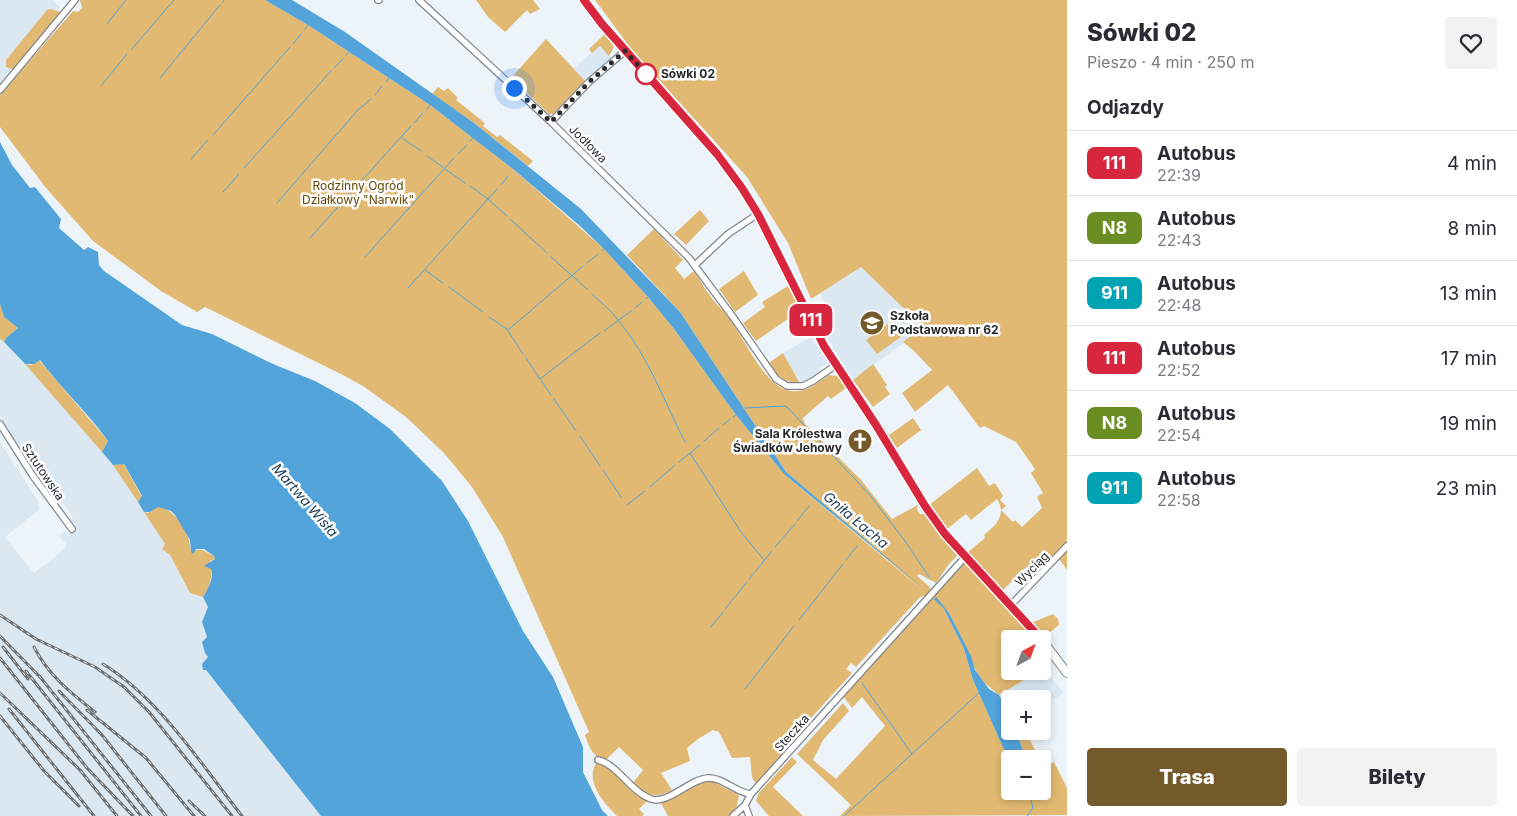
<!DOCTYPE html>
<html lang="pl">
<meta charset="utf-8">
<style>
:root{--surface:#fff;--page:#f2f2f3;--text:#2b2b33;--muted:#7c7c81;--line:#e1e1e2;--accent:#735a2b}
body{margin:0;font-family:Inter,sans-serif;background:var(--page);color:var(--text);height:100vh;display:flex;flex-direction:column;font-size:19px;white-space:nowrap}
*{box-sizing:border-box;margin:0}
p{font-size:16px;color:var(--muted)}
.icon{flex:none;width:28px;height:28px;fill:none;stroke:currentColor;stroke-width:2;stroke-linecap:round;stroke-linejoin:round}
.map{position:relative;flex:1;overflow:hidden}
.details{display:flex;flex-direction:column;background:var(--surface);width:450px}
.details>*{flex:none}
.badge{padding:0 10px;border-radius:8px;font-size:18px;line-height:32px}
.needle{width:32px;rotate:41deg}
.fabs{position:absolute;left:1001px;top:630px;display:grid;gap:10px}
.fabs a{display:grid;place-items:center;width:50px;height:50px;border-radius:5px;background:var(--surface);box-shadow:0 2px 8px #0003;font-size:25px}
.you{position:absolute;width:25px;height:25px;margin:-12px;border:4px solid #fff;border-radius:50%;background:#1a73e8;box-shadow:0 0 0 8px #1a73e833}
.map>.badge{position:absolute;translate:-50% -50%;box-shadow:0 0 0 2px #fff}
h2{padding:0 20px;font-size:19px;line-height:45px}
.round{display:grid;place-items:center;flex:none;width:52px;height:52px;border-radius:5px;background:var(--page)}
.summary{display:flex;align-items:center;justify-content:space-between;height:85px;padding:0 20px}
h1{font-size:24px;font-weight:800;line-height:38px}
.button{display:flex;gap:10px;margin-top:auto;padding:10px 20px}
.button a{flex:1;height:58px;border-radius:5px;background:var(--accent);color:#fff;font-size:20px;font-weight:800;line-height:58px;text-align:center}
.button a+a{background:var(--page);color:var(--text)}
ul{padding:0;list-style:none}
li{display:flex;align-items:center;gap:15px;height:65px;padding:0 20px;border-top:1px solid var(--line)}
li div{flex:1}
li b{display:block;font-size:19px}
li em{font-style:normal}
li .badge{min-width:55px;font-weight:700;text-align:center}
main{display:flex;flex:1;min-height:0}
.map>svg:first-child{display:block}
</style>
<main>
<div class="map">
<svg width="1067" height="816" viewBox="0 0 1067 816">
<rect width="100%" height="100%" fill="#edf4f9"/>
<!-- built -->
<path fill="#dbe8f2" d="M0 0H53L60 7 57 14 0 83Z
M600 45 611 58 585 81 573 69Z
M861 267 924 328 853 380 820 326 832 319 820 293Z
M811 337 828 363 819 368 820 371 807 381 799 382 783 353Z
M0 339 44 384 116 469 152 522 165 545 162 549 170 555 190 593 203 597 208 607 203 630 207 637 202 641 205 653 208 657 205 670 321 816H0V442L38 501 39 510 5 537 34 573 65 549 66 544 59 536 63 532 67 533 75 526 69 520 73 517 40 474 32 467 0 416Z
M1044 668 1064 693 1043 705 1042 699H1010V714L999 695 1039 671H1042Z"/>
<!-- green -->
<path fill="#e1b972" d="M80 0H265L308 25 430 105 513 169 604 249 648 297 674 329 736 415 784 474 925 592 786 472 680 312 627 255 654 229 683 260 675 268 684 279 694 271C699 278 703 286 708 293 713 301 720 307 726 314 741 332 762 381 784 389 802 396 815 385 829 375L838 376 846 388 831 399 828 396 803 418 805 424 861 480 892 519 918 505 917 510 920 514H925L957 556 949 564 936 583 919 574 917 576 930 587 931 590 927 595 920 597 856 667 851 663 846 669 852 673 811 718 778 745 784 754 756 785 752 777 750 757 732 758 719 732 713 730 698 739 687 748 690 761 661 773 672 790C655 799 646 795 632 784L643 770 619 747 606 760C592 756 590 749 585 735L589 732 503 537 472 487 444 453 406 417 363 386 341 374 205 307 197 312 161 291 93 241 46 188 0 127V95L73 11 78 12 82 8Z
M476 0H533L540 9 530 14 527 10 505 32 488 17Z
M595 0H1067V570L1056 554 1034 577 1025 568 1003 590 968 552 985 538 984 535C996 525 1007 515 997 499L971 520 966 514 947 529 929 505 977 468 989 486 995 483 1003 496 1000 500 1006 506 1001 510 1013 522 1015 520 1022 527 1042 508 1037 497 1043 493 1031 473 1035 469 1016 442 984 426 980 428 948 385 915 412 902 393 932 370 914 351 903 342 923 327 861 267 811 299 788 243 747 177 632 50Z
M51 9 60 12V15L14 70 6 67V60L47 10Z
M605 34 614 47 609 56 600 46 592 53 589 49Z
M546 39 585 81 553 114H549L511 78Z
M438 87 444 91 448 88 458 98 456 100 485 123 483 126 497 137 500 135 533 161 528 166 474 123 432 94Z
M700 210 709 221 686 245 674 234Z
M744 271 758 295 735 312 719 289Z
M788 286 801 310 756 341 743 323 765 307 762 302Z
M0 304 4 317 18 328 6 338 4 342 0 339Z
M892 321 902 336 877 354 866 340Z
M783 353 799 382C785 384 777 376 770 365V362Z
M39 360 108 441 102 452 25 364 31 365Z
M873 364 887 385 885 387 890 394 873 407 853 380Z
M913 418 921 430 897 448 889 435Z
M123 463 142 497 138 502 113 465Z
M158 506C177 511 190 533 191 552 201 546 205 552 214 556L215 559 210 561C212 577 212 584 203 597L190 593 170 555 162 549 165 544 144 512 148 513Z
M965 563 1036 639H1010V671H1039L999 695 980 679 949 613 934 597 944 609 964 649 973 680 1010 763V791H1025L1031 800 1030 791H1042L1043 763 1045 767 1054 762 1067 788V815L840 816 851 805 797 754 843 703 849 711 823 740 813 760 836 779 885 726 862 697 852 708 842 695Z
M1053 614 1058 619 1059 625 1044 637 1031 623Z
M1016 731H1025L1040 759H1026Z
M792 757 797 762 773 787 803 816H769L756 801 758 794Z
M597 762 604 763 629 787 648 800 639 809 644 814 642 816H617C603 802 584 781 597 762Z
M711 781 739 795 737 806 730 816H668L661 803 703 782Z"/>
<!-- water -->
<path fill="#52a4db" d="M265 0H292L345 32 474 123 581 209 680 312 786 472 926 591 784 474 736 415 674 329 648 297 604 249 580 226 513 169 430 105 308 25Z
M0 142 12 165 30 188 35 187 61 219 59 228 84 250 88 247 98 252 99 265 104 271 182 325 212 334 273 364 315 381 355 403 390 429 442 481 468 521 523 631 553 677 583 747V772L602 810 608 816H321L206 670H203L202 664 208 657 205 653 202 642 207 637 202 622 208 607 203 597C208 589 214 579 211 569L204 566 215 559 214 556 204 549H196L193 554 191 552 190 540 175 515 171 511 158 507 150 512H144L138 502 142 496 124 464 113 465 102 452 108 441C87 412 61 388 40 360L34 364H25L4 342 6 338 18 328 4 317 0 304Z
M936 597 949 613 971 656 975 670 989 689 999 695 1010 714V731H1016L1026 759H1010V763L973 680 964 649 944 609 934 599Z"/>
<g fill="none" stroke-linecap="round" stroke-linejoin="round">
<!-- stream -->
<path stroke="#52a4db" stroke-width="1" d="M223 2 224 0
M107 24 126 0
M305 29 308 25
M293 44 302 33
M131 50 174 0
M346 55 349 52
M334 68 343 59
M160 78 220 5
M386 82 389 78
M101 86 127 54
M375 95 382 86
M427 109 430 105
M414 123 423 113
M213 135 290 47
M402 138 421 151
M470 141 473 138
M458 154 467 145
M427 156 465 183
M191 159 208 140
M244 168 331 71
M501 185 508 176
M470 186 488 199 507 216
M223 192 239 174
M277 203 357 111 371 99
M510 219 547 253
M310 238 411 126
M602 250 604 249
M365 257 454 158
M551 257 588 290
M587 263 598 254
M425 270 443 283
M449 287 483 312
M408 288 497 189
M592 294C601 302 611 311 619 321 649 358 664 401 685 442
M646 299 648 297
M635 308 642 302
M489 317 508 330 583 266
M508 331 523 354
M604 331 631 311
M526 358 540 379 600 333
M541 380 551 395
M554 399 576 431
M745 408 785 406 788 408 869 494 905 541 929 577
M733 417 736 415
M723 425 730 419
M580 436 600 466
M704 441 719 428
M700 445 690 453 741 532 764 560
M679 462 690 453
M603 470 621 497
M650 487 675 465
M627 505 645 491
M797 521 809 506
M775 547 795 524
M846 560 857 546
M749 579 772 551
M725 609 747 582
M799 620 843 564
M711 627 723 612
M862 683 912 754
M745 689 794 626
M844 816 980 692
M1027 816 1033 808 1031 800"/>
</g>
<!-- building -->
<path fill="#ccd2d7" stroke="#81878c" d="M865 432 870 439 855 451 850 444Z"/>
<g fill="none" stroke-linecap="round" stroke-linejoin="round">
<defs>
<path id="street" d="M378 0H379
M419 0 551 122 689 258 733 317 776 379 787 386H803L813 381 836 365
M0 90 75 0
M551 122 589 82 625 51
M695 265 728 234 758 214
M0 424 33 476 72 529
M1011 605 1067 546
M598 760C617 764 631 792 651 799 667 805 690 779 708 778 723 777 736 793 751 794
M745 805 749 816
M733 816 745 805 751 794 966 556"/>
<path id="secondary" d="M584 0 602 24 717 154 742 188 758 214 824 346 884 437 925 507 945 534 1041 639
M1042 640 1067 673"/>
</defs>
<!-- street casing -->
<use href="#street" stroke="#81878b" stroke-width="8"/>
<!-- secondary casing -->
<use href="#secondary" stroke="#81878b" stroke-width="10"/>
<!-- street -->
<use href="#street" stroke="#fff" stroke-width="5.5"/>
<!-- secondary -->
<use href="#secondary" stroke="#fff" stroke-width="8"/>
<defs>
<path id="rail" d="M0 615 36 639 95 667 124 687 149 712 232 816
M0 636 41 678 151 816
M3 647 28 679
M34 647C48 675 71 693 95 712
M0 658 87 768 133 816
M103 664C160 699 201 764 242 816
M26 671 141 816
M59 691 102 735 166 816
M0 693 80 770 117 816
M9 709 94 816
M87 710 146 758 194 816
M0 716 44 771 79 806
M189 801 205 816"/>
</defs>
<!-- rail casing -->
<use href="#rail" stroke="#6c7073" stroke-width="3"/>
<!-- rail -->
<use href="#rail" stroke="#fff" stroke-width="1" stroke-dasharray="4" stroke-linecap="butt"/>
</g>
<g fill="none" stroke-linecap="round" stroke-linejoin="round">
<defs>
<path id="line" d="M584 0 602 24 717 154 742 188 758 214 824 346 876 425 925 506 945 534 1041 639"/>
</defs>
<!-- line casing -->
<use href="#line" stroke="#fff" stroke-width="11"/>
<!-- line -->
<use href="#line" stroke="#d7263d" stroke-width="8"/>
<!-- walk -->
<path stroke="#27292b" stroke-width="5" stroke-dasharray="0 9" d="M514 88 551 122 589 82 625 51 646 74"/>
</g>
<!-- icons -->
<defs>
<symbol id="school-disc" viewBox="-11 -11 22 22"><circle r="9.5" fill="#735a2b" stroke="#fff"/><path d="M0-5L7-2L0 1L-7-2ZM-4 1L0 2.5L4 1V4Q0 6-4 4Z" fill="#fff"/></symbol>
<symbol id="church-disc" viewBox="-11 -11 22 22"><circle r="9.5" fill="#735a2b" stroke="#fff"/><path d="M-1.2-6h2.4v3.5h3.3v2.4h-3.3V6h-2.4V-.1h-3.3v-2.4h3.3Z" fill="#fff"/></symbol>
</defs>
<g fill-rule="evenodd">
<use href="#school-disc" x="858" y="309" width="28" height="28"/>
<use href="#church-disc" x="846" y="427" width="28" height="28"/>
</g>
<!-- markers -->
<circle fill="#fff" stroke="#d7263d" stroke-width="2.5" cx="646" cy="74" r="10"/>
<g text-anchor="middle" stroke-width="5" stroke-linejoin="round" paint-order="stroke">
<!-- stop labels -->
<g font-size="12" font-weight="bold" fill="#27292b" stroke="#fff" text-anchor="start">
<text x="661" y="78">Sówki 02</text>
</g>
<!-- street labels -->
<g font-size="12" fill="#27292b" stroke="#fff">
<text transform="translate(588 144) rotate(45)" y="4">Jodłowa</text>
<text transform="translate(43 472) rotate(56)" y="4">Sztutowska</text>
<text transform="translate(1032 569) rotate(-46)" y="4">Wyciąg</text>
<text transform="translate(792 733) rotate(-48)" y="4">Steczka</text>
</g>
<!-- park labels -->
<g font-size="12" fill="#664803" stroke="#fff">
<text x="358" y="190">Rodzinny Ogród<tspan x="358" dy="14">Działkowy "Narwik"</tspan></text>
</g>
<!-- poi labels -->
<g font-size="12" font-weight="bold" fill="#27292b" stroke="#fff" text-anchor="start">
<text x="890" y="320">Szkoła<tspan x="890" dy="14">Podstawowa nr 62</tspan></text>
<text x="842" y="438" text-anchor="end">Sala Królestwa<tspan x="842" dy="14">Świadków Jehowy</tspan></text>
</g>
<!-- water labels -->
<g font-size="14" font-style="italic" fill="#1c3f56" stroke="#fff">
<text transform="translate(305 500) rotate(49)" y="5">Martwa Wisła</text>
<text transform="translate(856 520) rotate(40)" y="5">Gniła Łacha</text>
</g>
</g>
</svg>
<div class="fabs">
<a><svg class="needle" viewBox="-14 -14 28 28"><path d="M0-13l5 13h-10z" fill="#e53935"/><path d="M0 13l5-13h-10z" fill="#7c7c81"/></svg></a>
<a>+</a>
<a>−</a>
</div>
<div class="you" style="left:514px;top:88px"></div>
<b class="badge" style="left:811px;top:320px;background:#d7263d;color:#fff">111</b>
</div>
<section class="details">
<div class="summary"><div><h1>Sówki 02</h1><p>Pieszo · 4 min · 250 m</p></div><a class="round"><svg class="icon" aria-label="heart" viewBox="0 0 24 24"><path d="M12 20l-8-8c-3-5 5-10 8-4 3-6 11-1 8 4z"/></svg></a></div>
<h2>Odjazdy</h2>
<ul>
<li><span class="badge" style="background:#d7263d;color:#fff">111</span><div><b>Autobus</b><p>22:39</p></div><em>4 min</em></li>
<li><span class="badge" style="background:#6b8e23;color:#fff">N8</span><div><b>Autobus</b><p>22:43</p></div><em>8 min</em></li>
<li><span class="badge" style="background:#00a3b4;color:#fff">911</span><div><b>Autobus</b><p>22:48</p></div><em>13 min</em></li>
<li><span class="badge" style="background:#d7263d;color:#fff">111</span><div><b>Autobus</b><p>22:52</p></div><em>17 min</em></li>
<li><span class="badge" style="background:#6b8e23;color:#fff">N8</span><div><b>Autobus</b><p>22:54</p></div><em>19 min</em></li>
<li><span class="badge" style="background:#00a3b4;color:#fff">911</span><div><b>Autobus</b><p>22:58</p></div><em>23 min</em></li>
</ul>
<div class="button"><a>Trasa</a><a>Bilety</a></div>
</section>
</main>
